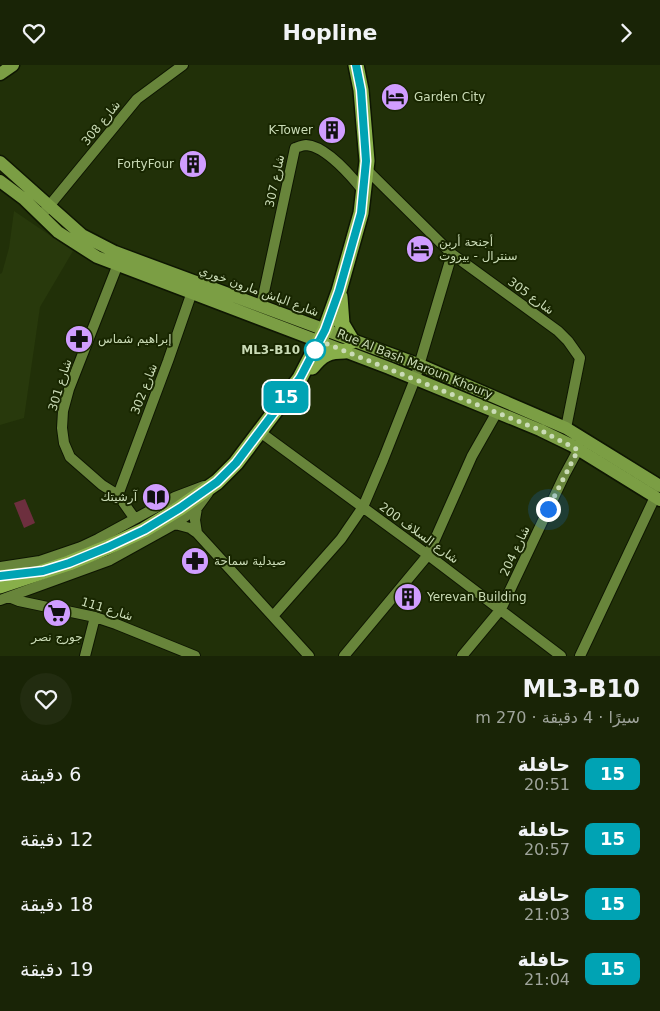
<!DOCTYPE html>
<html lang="ar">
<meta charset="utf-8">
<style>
:root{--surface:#192406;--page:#222c10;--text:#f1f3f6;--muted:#9fa49b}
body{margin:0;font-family:"DejaVu Sans","Noto Sans Arabic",sans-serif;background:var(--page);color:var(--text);direction:rtl;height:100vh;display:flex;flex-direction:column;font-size:19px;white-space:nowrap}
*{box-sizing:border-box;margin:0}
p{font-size:16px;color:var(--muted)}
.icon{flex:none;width:28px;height:28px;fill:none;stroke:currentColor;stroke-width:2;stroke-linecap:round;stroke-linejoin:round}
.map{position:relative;height:591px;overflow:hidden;direction:ltr}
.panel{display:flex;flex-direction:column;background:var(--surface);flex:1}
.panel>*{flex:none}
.badge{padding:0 10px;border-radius:8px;font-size:18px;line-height:32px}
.you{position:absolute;width:25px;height:25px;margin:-12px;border:4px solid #fff;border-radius:50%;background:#1a73e8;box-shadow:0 0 0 8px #1a73e833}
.map>.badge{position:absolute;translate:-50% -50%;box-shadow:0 0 0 2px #fff}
.round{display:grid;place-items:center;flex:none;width:52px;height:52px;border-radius:26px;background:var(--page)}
.overview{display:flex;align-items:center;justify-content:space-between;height:85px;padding:0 20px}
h1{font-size:24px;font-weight:600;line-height:38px}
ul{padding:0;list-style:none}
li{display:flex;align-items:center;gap:15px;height:65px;padding:0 20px}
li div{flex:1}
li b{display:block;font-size:19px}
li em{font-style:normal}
li .badge{min-width:55px;font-weight:700;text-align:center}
header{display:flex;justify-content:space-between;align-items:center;height:65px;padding:0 20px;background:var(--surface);font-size:22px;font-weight:600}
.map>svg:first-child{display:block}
</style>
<header><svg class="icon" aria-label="forward" viewBox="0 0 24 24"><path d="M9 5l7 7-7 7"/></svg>Hopline<svg class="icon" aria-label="heart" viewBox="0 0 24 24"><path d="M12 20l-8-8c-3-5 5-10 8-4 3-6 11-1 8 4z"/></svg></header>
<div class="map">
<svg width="660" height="591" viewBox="0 0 660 591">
<rect width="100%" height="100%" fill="#213008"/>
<!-- built -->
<path fill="#28390c" d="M14 146 73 186 40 242 24 353 0 360V209L2 208 9 183Z"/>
<!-- park -->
<path fill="#6d2f3e" d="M25 434 35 458 24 463 14 438Z"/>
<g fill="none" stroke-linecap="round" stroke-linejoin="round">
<defs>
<path id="minor" d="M366 104 452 189 558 266 568 276 580 293 566 363
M45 146 137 34 183 0
M118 199 69 324 63 346 62 363 64 378 70 392 102 420 118 430 135 454
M261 241 295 83C298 82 303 80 306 80 326 81 353 113 364 127
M260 367 428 490 561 591
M118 430 168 296 192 227
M197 443 195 455 197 468
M175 459 190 463 197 468 309 591
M0 502 40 496 81 482 98 474 175 432 204 421
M9 532 19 536 95 552 116 559 195 591
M0 535 110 495 175 459 197 443 208 428
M273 551 341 474 363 442 383 395 415 314 452 189
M85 591 95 552
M344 591 428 490 472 391 497 347
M462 591 501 544 564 411 578 385
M580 591 655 432"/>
<path id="major" d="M0 9 13 0
M0 97 82 170 115 187 420 300 566 363 660 421
M0 116 24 134 58 167 97 192 389 303 540 365 571 380 660 435
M0 511 25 508"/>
<path id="highway" d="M340 232 342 259 352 276
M312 302C322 289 329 286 345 286
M0 521 69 498 108 482 144 465 180 443 217 417 236 398 300 313 325 265 339 226 361 148 367 96 361 25 356 0"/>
</defs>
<!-- minor casing -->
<use href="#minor" stroke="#0e1602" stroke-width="12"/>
<!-- major casing -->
<use href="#major" stroke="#0e1602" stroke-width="15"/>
<!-- highway casing -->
<use href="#highway" stroke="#0e1602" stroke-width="18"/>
<!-- minor -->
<use href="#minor" stroke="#68853b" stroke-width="10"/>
<!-- major -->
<use href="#major" stroke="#7b9e44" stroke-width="12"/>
<!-- highway -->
<use href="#highway" stroke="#88af4a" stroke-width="15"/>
</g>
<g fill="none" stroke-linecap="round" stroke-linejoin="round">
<defs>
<path id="line" d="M0 511 43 506 69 498 108 482 144 465 180 443 217 417 236 398 300 313 325 265 339 226 361 148 366 96 361 25 356 0"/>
</defs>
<!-- line casing -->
<use href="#line" stroke="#fff" stroke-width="11"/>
<!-- line -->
<use href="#line" stroke="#00a3b4" stroke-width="8"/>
<!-- walk -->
<path stroke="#cadbb6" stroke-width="5" stroke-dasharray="0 9" d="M315 285 320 276 540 365 578 385 548 444"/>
</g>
<!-- icons -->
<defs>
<symbol id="hotel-disc" viewBox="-11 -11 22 22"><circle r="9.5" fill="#d09dff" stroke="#182600"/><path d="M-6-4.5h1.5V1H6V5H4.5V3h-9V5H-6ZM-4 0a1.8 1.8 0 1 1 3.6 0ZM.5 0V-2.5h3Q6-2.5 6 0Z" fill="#111"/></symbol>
<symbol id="building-disc" viewBox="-11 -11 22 22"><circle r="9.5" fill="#d09dff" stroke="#182600"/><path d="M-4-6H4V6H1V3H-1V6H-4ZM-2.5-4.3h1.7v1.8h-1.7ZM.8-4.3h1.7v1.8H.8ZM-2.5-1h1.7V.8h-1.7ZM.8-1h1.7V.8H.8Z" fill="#111"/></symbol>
<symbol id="pharmacy-disc" viewBox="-11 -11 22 22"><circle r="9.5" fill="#d09dff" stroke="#182600"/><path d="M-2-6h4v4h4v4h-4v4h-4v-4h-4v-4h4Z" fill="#111"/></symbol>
<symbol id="library-disc" viewBox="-11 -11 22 22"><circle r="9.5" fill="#d09dff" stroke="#182600"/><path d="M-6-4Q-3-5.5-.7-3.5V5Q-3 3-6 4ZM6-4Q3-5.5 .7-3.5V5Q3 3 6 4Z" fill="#111"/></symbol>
<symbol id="supermarket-disc" viewBox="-11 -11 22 22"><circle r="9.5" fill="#d09dff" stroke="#182600"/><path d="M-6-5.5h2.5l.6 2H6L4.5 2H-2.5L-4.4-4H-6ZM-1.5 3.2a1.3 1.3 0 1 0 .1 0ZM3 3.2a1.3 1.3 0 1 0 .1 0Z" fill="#111"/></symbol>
</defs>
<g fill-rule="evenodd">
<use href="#hotel-disc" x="379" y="16" width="32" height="32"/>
<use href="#building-disc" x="316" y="49" width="32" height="32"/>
<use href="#building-disc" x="177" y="83" width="32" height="32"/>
<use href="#hotel-disc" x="404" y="168" width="32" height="32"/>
<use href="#pharmacy-disc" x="63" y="258" width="32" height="32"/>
<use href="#library-disc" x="140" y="416" width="32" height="32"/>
<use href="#pharmacy-disc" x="179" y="480" width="32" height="32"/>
<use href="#building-disc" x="392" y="516" width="32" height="32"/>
<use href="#supermarket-disc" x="41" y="532" width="32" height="32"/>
</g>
<!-- markers -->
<circle fill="#fff" stroke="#00a3b4" stroke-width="2.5" cx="315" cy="285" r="10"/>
<g text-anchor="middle" stroke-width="4" stroke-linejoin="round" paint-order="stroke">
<!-- poi labels -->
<g font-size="12" fill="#cadbb6" stroke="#182600" text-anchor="start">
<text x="414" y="36">Garden City</text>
<text x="313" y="69" text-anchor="end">K-Tower</text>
<text x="174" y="103" text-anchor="end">FortyFour</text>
<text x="439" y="181">أجنحة أربن<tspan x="439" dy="14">سنترال - بيروت</tspan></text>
<text x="98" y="278">إبراهيم شماس</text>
<text x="137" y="436" text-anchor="end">آرشيتك</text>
<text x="214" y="500">صيدلية سماحة</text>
<text x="427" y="536">Yerevan Building</text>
<text x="57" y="576" text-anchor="middle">جورج نصر</text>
</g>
<!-- street labels -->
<g font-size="12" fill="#cadbb6" stroke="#182600">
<text transform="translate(101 58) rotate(-51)" y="4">شارع 308</text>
<text transform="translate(275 116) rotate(-78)" y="4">شارع 307</text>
<text transform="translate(259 226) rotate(20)" y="4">شارع الباش مارون خوري</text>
<text transform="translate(531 231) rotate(36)" y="4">شارع 305</text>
<text transform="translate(415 299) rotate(22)" y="4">Rue Al Bash Maroun Khoury</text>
<text transform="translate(60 320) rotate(-73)" y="4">شارع 301</text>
<text transform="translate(144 324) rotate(-69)" y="4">شارع 302</text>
<text transform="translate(419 468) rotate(36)" y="4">200 شارع السلاف</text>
<text transform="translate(515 486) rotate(-65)" y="4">شارع 204</text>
<text transform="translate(107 544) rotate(17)" y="4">شارع 111</text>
</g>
<!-- stop labels -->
<g font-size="12" font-weight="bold" fill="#cadbb6" stroke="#182600" text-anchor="end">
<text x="300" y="289">ML3-B10</text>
</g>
</g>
</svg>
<div class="you" style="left:548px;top:444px"></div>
<b class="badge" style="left:286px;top:332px;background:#00a3b4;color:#fff">15</b>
</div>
<section class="panel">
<div class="overview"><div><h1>ML3-B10</h1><p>سيرًا · 4 دقيقة · 270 m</p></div><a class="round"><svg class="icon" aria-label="heart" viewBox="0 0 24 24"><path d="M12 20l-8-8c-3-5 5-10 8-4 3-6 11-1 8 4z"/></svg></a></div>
<ul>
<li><span class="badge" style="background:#00a3b4;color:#fff">15</span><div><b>حافلة</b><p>20:51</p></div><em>6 دقيقة</em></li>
<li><span class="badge" style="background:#00a3b4;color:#fff">15</span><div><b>حافلة</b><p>20:57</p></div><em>12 دقيقة</em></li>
<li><span class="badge" style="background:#00a3b4;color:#fff">15</span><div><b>حافلة</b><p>21:03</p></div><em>18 دقيقة</em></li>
<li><span class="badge" style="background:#00a3b4;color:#fff">15</span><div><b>حافلة</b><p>21:04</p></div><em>19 دقيقة</em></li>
</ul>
</section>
